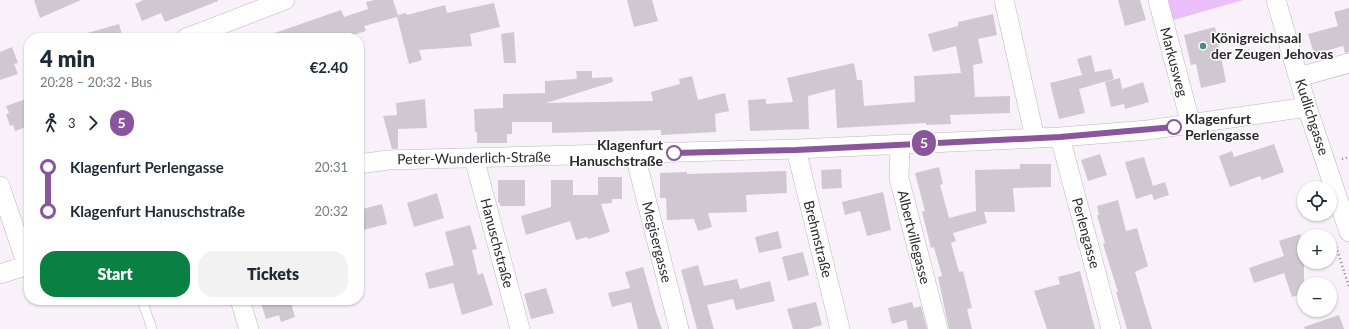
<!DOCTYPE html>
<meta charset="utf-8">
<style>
:root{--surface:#fff;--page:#f2f2f3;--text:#1f2937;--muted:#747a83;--accent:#0b8043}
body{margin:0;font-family:Lato,sans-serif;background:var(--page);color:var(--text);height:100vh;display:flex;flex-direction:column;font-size:15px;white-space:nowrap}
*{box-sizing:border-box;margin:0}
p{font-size:13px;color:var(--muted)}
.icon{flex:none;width:22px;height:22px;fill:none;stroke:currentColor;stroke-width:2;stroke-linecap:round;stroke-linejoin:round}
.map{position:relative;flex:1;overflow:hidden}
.sheet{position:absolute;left:24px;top:33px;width:340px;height:272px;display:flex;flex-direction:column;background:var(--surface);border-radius:16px;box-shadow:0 1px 3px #0004}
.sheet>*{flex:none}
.badge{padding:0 8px;border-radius:13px;font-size:14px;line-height:26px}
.fabs{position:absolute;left:1297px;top:181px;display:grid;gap:8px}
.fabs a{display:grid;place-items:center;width:40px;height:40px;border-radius:50%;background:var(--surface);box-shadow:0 1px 3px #0004;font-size:20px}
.map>.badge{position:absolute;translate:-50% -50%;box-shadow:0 0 0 2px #fff}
.legs{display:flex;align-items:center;gap:6px;height:44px;padding:0 16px;font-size:13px}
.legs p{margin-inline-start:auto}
.overview{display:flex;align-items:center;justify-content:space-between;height:68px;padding:0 16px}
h1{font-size:22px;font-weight:800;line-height:30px}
.cta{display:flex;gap:8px;margin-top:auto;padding:8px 16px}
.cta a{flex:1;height:46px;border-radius:16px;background:var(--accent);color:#fff;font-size:16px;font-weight:800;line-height:46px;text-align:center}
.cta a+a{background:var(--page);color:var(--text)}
ul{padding:0 16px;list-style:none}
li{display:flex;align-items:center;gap:14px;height:44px;font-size:15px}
li i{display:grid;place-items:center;width:6px;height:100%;margin:0 5px;background:currentColor}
li i::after{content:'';width:10px;height:10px;margin:-5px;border:3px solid;border-radius:50%;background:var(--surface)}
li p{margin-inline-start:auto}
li:first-child i{background:linear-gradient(#0000 50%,currentColor 0)}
li:last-child i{background:linear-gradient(currentColor 50%,#0000 0)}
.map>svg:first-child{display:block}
</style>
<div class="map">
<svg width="1349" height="329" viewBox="0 0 1349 329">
<rect width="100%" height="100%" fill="#f8f1fa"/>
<!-- green -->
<path fill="#eabffa" d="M1165 0H1243L1170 21Z"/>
<!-- building -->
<path fill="#cfc8d1" d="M34 0H81L40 18Z
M143 0H218V1L165 22 161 13 142 21 135 4Z
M375 0H393L398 15 406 13 407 15 445 5 447 13 494 3 500 27 470 34 472 46 419 50 422 60 409 64 397 17 364 26 366 31 344 38H267L266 36 341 10 344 17 368 9 366 2Z
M627 0H652L658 21 634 27Z
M1118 0H1140L1146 20 1125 26Z
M1349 8V52L1345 53 1343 46 1314 54 1308 34 1338 26 1334 12Z
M993 14 997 35 978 39 983 63 973 65 975 97 1010 96V113L950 115 951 124 926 125V123L837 128 835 89 808 96 809 129 750 131 748 100 766 99V104L793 102 787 78 854 63 857 80H862L864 106 915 102 914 76 961 73 956 46 933 52 928 34 958 26V22Z
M119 24 123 38H85L84 34Z
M1215 27 1226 82 1201 88 1196 64 1191 65 1184 35Z
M514 32 516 63H504L501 34Z
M12 47 18 63 14 64 18 74 0 80V52Z
M1091 55 1095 72 1111 69 1114 79 1079 89 1085 113 1059 119 1050 83 1082 75 1077 59Z
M576 71H592V78L612 77 613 82 546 103 653 101 651 92 680 84 679 79 692 76 698 100 725 93 729 111 715 114 716 132 661 135V130L552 133V122H512V134H507V143H477V132H475L474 109 503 108V94L545 93V95V81L577 79Z
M1120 78 1122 89 1143 82 1149 102 1125 109 1124 104 1111 107 1105 82Z
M26 99 29 109V126L15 131 13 125 10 126 6 114 9 113 6 106Z
M425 99 427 128 398 129V149H392L383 116 397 115 396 103Z
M1274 144 1284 172 1262 180 1260 176 1230 187 1219 156 1232 151 1234 157Z
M1100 154 1107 175 1088 181 1081 160Z
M1144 157 1153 186 1165 182 1169 195 1154 200 1152 194 1136 199 1125 162Z
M1020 164H1051V187L1013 188 1015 212H984L987 223 953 233 956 241 951 243 959 272 963 271 972 308 967 309 972 329H949L938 277 942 276 934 247 931 248 922 212 925 211 915 173 939 167 943 184 940 185 949 218 976 211 975 170 1020 169Z
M841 169 842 188 822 189 821 170Z
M786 171 787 193 746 195 747 212 708 213 712 227 698 231 694 219 667 220 666 198H660V173L687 172V174Z
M598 177H622V199H612V203L601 204 610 232 588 239 587 237 576 240 570 221 526 235 521 216 551 207V180H573V195H598Z
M498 180H525V206H500V203H498Z
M883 192 891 230 867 236 860 211 845 215 842 202Z
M437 193 444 218 414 227 407 203Z
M1118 200 1126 231 1137 228 1148 266 1135 272 1152 329H1127L1116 292H1118L1103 244 1105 243 1097 215H1099L1097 206Z
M382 204 387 224 359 231V210Z
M470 225 477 249 472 250 478 275 483 273 493 305 462 315 453 283 429 289 425 273 454 265 445 232Z
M778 231 782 248 759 253 755 237Z
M1300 234 1304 245V293L1292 297 1284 273 1254 283 1249 268 1284 256 1279 241Z
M803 252 809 275 788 281 782 257Z
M698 265 704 286 737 279 740 289 770 281 775 301 736 310 733 299 707 305 714 329H697L681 270Z
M643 267 656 312 662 329H638L631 302 612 307 608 293 630 288 625 272Z
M1080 271 1095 329H1047L1034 291 1060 284 1058 277Z
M546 288 554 313 531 319 524 294Z
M260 300H290L295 317 281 322 279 315 266 319Z
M816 302 822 325 808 329H793L787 309Z
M912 302 914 308 921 306 927 329H908L906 320 892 324 888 308Z
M1339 315 1344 329H1305L1304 327Z"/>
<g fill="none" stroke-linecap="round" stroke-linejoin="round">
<defs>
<path id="lane" d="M142 300 152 329"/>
<path id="street" d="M1004 0 1035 138
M1158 0 1191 125
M1276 0 1307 107 1349 232
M186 38 285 0
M1299 77 1349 63
M1060 137 1111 329
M900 144 899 178 938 329
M796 149 840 329
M635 155 679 329
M474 158 520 329
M359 164 388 160 796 149 1060 137 1148 130 1307 107
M0 186 27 265
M0 274 29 265
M240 300 249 329"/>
</defs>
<!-- lane casing -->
<use href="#lane" stroke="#bcb6be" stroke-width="10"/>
<!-- street casing -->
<use href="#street" stroke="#bcb6be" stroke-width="20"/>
<!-- path -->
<path stroke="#8a858b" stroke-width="2.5" stroke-dasharray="1 3" stroke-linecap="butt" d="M1342 159 1349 157
M1335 243 1349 287"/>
<!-- lane -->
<use href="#lane" stroke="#fff" stroke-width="9"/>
<!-- street -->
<use href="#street" stroke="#fff" stroke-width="19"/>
</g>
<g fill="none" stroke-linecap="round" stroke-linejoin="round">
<defs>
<path id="line-1" d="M674 153 796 150 1060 137 1174 127"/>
</defs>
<!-- line-1 casing -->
<use href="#line-1" stroke="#fff" stroke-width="9"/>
<!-- line-1 -->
<use href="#line-1" stroke="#8b559d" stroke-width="6"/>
</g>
<!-- markers -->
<circle fill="#448c88" stroke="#fff" stroke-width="1.5" cx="1203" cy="46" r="4"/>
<g fill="#fff" stroke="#8b559d" stroke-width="2">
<circle cx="1174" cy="127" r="7"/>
<circle cx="674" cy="153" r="7"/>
</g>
<g text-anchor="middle" stroke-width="3" stroke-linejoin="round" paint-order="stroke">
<!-- poi labels -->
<g font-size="14" font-weight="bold" fill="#2b292c" stroke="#fff" text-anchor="start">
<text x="1211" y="43">Königreichsaal<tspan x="1211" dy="16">der Zeugen Jehovas</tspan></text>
</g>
<!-- street labels -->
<g font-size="14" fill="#2b292c" stroke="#fff">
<text transform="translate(1174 62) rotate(75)" y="5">Markusweg</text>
<text transform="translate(1312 117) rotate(72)" y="5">Kudlichgasse</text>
<text transform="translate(474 158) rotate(-1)" y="5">Peter-Wunderlich-Straße</text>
<text transform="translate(1086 233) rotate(75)" y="5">Perlengasse</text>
<text transform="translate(914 237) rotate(76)" y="5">Albertvillegasse</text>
<text transform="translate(818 239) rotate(76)" y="5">Brehmstraße</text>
<text transform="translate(657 242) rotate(76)" y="5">Megisergasse</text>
<text transform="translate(497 243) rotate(75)" y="5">Hanuschstraße</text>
</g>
<!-- stop labels -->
<g font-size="14" font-weight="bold" fill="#2b292c" stroke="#fff" text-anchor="start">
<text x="1185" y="124">Klagenfurt<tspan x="1185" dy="16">Perlengasse</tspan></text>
<text x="663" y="150" text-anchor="end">Klagenfurt<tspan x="663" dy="16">Hanuschstraße</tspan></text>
</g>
</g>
</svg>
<div class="fabs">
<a><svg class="icon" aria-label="locate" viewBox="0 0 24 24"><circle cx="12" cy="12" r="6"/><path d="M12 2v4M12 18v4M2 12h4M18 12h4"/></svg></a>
<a>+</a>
<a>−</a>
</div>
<b class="badge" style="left:924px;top:143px;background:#8b559d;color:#fff">5</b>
<section class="sheet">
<div class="overview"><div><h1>4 min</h1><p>20:28 – 20:32 · Bus</p></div><b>€2.40</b></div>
<div class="legs"><svg class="icon" aria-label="walk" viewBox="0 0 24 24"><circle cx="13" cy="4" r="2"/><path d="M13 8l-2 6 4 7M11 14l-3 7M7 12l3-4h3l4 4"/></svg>3<svg class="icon" aria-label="forward" viewBox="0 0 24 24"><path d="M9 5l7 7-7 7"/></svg><b class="badge" style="background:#8b559d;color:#fff">5</b></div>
<ul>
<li><i style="color:#8b559d"></i><b>Klagenfurt Perlengasse</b><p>20:31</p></li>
<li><i style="color:#8b559d"></i><b>Klagenfurt Hanuschstraße</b><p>20:32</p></li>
</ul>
<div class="cta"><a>Start</a><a>Tickets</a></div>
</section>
</div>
